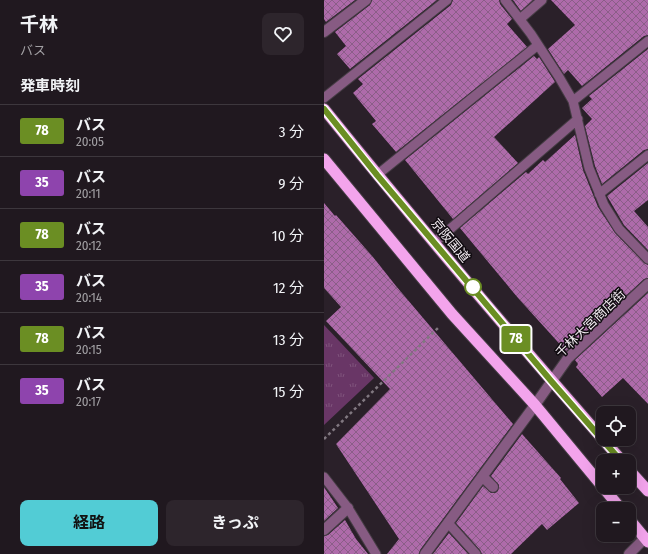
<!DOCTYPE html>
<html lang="ja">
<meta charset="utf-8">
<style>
:root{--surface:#20181f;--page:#2d252c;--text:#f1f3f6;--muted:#a2a0a4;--line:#3d373d;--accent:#52ccd5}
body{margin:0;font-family:"Fira Sans Condensed","Noto Sans JP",sans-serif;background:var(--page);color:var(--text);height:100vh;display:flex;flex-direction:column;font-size:15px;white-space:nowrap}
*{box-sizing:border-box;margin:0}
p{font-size:13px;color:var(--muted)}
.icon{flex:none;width:22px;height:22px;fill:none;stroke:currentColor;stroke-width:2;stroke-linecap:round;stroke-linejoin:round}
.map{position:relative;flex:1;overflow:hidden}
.side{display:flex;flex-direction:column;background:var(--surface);width:324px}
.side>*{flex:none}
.badge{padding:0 8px;border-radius:3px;font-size:14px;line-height:26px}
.buttons{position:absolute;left:272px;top:406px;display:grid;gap:8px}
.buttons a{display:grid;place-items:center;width:40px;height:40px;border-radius:8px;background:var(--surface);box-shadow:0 4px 16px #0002,0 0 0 1px var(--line);font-size:20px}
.map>.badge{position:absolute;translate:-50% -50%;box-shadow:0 0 0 2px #fff}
h2{padding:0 20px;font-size:15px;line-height:36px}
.round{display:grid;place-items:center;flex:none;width:42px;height:42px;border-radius:8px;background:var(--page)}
.head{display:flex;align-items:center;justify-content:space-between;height:68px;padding:0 20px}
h1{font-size:19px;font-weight:700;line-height:30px}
.button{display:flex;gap:8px;margin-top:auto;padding:8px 20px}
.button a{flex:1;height:46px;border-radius:8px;background:var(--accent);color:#111;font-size:16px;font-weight:700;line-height:46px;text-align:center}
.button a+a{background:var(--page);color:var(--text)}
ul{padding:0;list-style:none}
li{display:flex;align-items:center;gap:12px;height:52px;padding:0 20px;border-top:1px solid var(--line)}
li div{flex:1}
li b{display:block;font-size:15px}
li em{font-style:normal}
li .badge{min-width:44px;font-weight:700;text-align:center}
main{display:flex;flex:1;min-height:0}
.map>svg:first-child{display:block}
</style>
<main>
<section class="side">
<div class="head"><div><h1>千林</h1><p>バス</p></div><a class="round"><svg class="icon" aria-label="heart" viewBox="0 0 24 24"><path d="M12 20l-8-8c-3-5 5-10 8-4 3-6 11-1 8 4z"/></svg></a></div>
<h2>発車時刻</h2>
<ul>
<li><span class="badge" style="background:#6b8e23;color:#fff">78</span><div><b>バス</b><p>20:05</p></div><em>3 分</em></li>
<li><span class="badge" style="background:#8e44ad;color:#fff">35</span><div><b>バス</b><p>20:11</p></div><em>9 分</em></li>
<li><span class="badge" style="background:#6b8e23;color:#fff">78</span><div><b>バス</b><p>20:12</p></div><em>10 分</em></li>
<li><span class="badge" style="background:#8e44ad;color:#fff">35</span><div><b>バス</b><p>20:14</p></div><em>12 分</em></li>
<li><span class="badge" style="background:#6b8e23;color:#fff">78</span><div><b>バス</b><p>20:15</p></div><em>13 分</em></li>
<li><span class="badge" style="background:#8e44ad;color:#fff">35</span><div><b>バス</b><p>20:17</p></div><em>15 分</em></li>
</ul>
<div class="button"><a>経路</a><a>きっぷ</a></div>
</section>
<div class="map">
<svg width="324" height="554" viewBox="0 0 324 554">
<defs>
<pattern id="park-tufts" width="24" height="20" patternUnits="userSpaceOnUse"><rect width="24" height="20" fill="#693666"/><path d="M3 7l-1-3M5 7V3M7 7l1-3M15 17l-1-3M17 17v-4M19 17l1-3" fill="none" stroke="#7f537c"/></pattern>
<pattern id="building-cross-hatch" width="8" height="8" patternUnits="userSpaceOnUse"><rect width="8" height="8" fill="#ae6baa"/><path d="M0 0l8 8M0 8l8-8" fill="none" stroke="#8b5e88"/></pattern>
</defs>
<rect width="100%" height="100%" fill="#2a2029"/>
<!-- park -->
<path fill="url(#park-tufts)" d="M0 325 50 378 0 425Z"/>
<!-- building -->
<path fill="url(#building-cross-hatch)" d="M0 0H31L2 22 0 19Z
M48 0H113L26 69 13 54 22 46 11 32 46 5Z
M129 0H175L176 4 188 19 183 24 203 47 72 152 48 124 52 121 29 93 39 84 34 79 127 5Z
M189 0H209L197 11Z
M227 0H324V35L320 36 258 86 244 70 240 74 224 49 251 25Z
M324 49V149L320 150 278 184 271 166 261 126 268 119 258 108 268 99 265 96Z
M210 56 213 59 215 57 231 82 170 137 194 163 129 219 81 160Z
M251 135 259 170 274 207 291 233 320 263 324 265V278L320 279 242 351 194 298 136 228 202 172 204 174 219 160 221 162Z
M324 163V200L310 211 324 227V250L300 225 283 196Z
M0 203 11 216 12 215 49 257 72 286 189 424 96 550 95 554H63L75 539 12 444 66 389 2 321 17 307 0 288Z
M324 293V404L299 378 278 397 252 367 254 364 251 360Z
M198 434 237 478 236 479 255 503 223 530 218 524 187 554H158L156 550 132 523 159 486 167 493H171L174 491 175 485 167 476Z
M0 487 14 508 0 521Z
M21 520 32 539 44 554H0V536L4 535Z
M125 533 144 554H109Z"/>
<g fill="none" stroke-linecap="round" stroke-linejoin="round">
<defs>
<path id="service" d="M181 0 207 34 235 77 249 101 265 168 280 205 295 229 324 259
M196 19 218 0
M0 98 123 0
M249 101 324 41
M53 175 214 45
M275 194 324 155
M111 242 254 119
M0 477 24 508 52 554
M125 524 152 554"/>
<path id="pedestrian" d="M159 477 169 487
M101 554 211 405"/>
<path id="minor" d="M0 32 42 0
M211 405 244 358 324 284
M0 530 24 508
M305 554 321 538"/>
<path id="trunk" d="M0 109C96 228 196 345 298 461
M0 159 128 314 211 405 297 509
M305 470 324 491
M305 519 324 542"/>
</defs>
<!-- service casing -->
<use href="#service" stroke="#463d45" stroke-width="11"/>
<!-- pedestrian casing -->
<use href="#pedestrian" stroke="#463d45" stroke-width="12"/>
<!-- minor casing -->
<use href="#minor" stroke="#463d45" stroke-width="12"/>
<!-- trunk casing -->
<use href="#trunk" stroke="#463d45" stroke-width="13"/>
<!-- path -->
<path stroke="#817880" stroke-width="2.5" stroke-dasharray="3 3" stroke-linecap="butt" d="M0 439 116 326"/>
<!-- service -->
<use href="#service" stroke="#875b83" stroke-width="9"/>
<!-- pedestrian -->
<use href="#pedestrian" stroke="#875b83" stroke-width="10"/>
<!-- minor -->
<use href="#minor" stroke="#875b83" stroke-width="10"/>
<!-- trunk -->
<use href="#trunk" stroke="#f3a4ec" stroke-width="11"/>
</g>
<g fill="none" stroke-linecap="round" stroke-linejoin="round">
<defs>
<path id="line" d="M0 109 53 175 228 382 297 461"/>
</defs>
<!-- line casing -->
<use href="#line" stroke="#fff" stroke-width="9"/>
<!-- line -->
<use href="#line" stroke="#6b8e23" stroke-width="6"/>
</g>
<!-- markers -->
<circle fill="#fff" stroke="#6b8e23" stroke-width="2" cx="149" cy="287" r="8"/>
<g text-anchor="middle" stroke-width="3" stroke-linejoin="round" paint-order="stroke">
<!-- street labels -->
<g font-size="13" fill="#f3ecf2" stroke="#100b10">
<text transform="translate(127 240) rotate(50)" y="5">京阪国道</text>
<text transform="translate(266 323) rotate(-44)" y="5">千林大宮商店街</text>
</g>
</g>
</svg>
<div class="buttons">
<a><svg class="icon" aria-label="locate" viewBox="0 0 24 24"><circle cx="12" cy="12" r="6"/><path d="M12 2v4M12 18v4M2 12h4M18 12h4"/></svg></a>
<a>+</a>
<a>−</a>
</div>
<b class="badge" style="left:192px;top:339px;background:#6b8e23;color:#fff">78</b>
</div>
</main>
